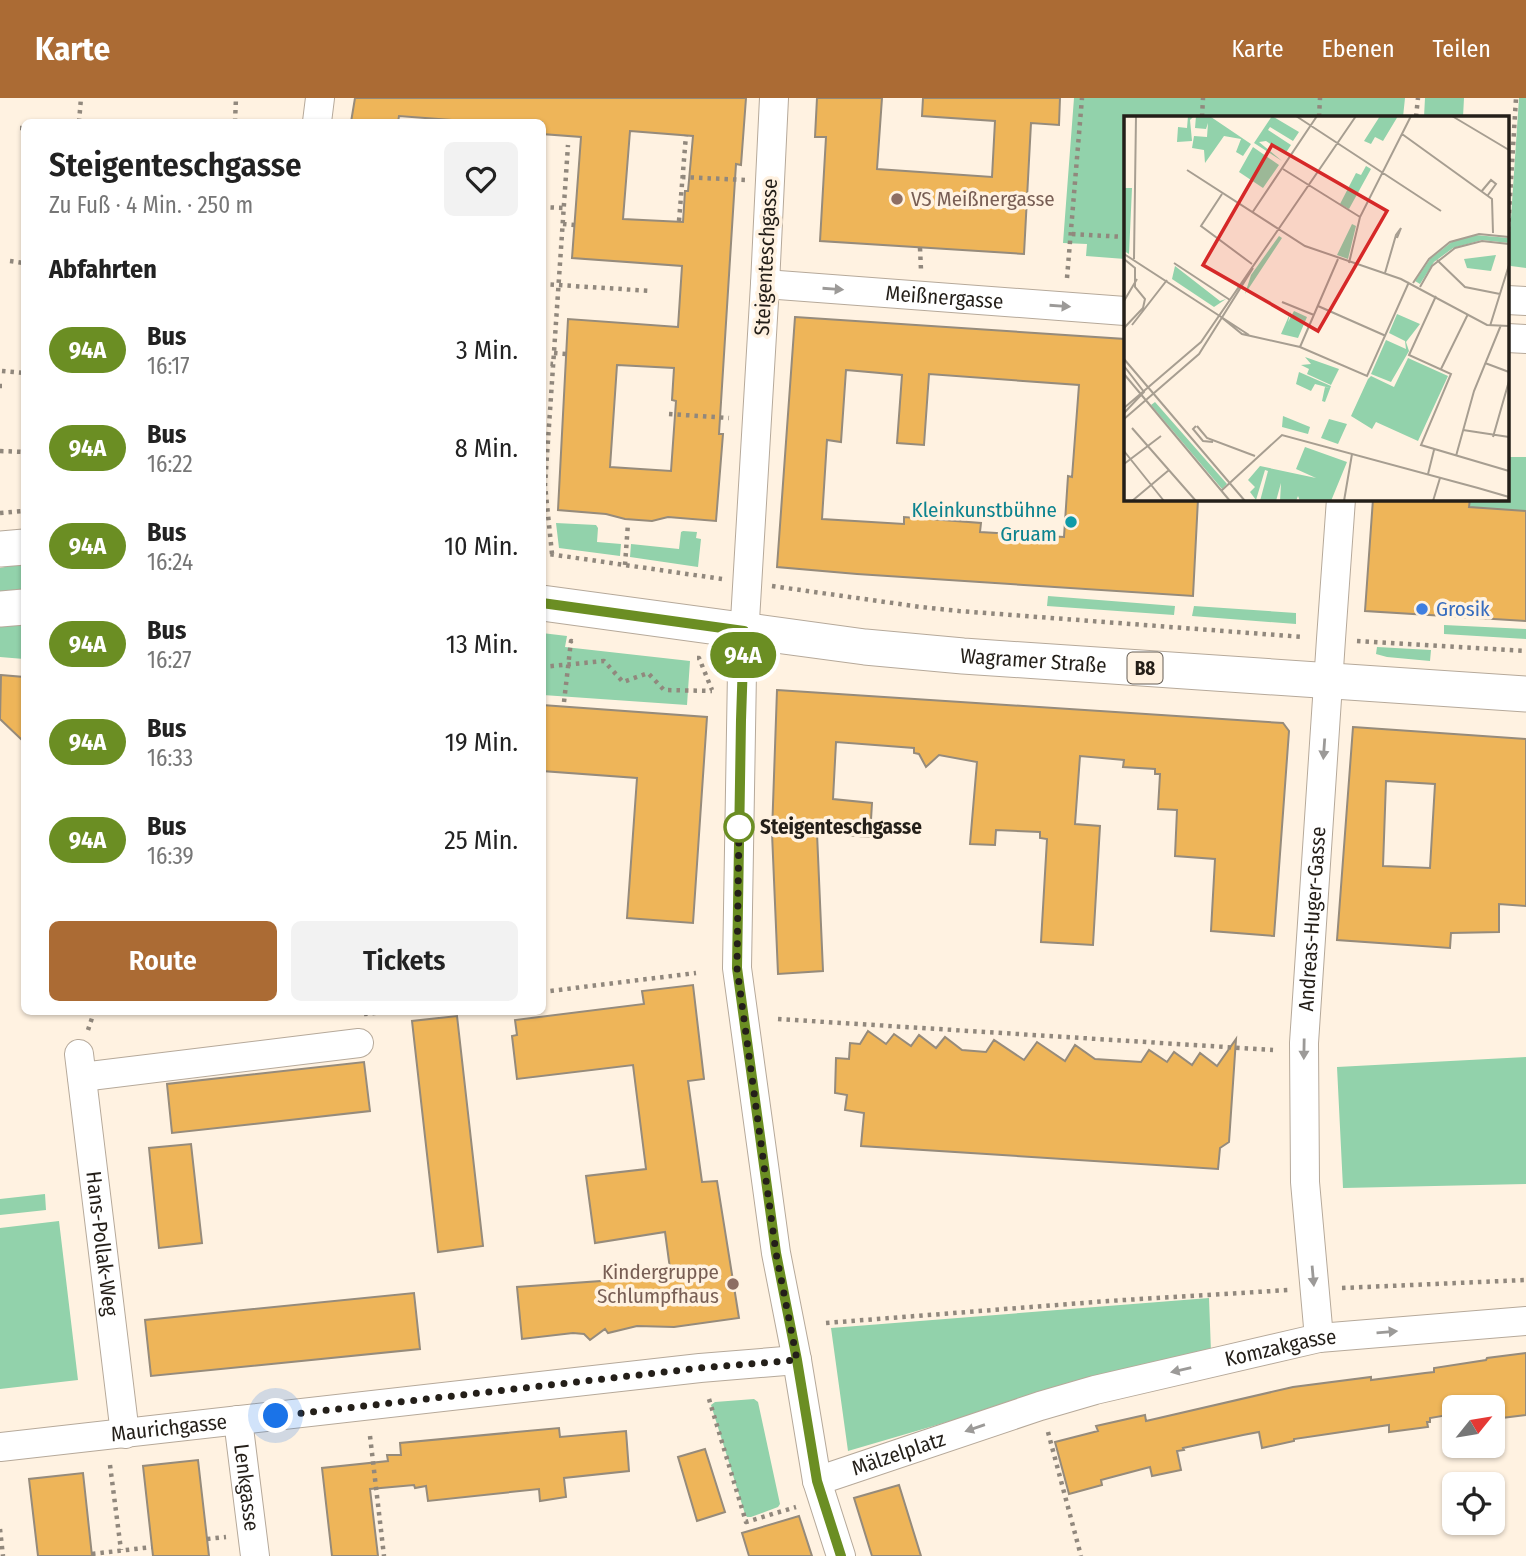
<!DOCTYPE html>
<html lang="de">
<meta charset="utf-8">
<style>
:root{--surface:#fff;--page:#f2f2f2;--text:#222;--muted:#767676;--accent:#ab6b34}
body{margin:0;font-family:"Fira Sans Condensed",sans-serif;background:var(--page);color:var(--text);height:100vh;display:flex;flex-direction:column;font-size:26px;white-space:nowrap}
*{box-sizing:border-box;margin:0}
p{font-size:23px;color:var(--muted)}
.icon{flex:none;width:38px;height:38px;fill:none;stroke:currentColor;stroke-width:2;stroke-linecap:round;stroke-linejoin:round}
.map{position:relative;flex:1;overflow:hidden}
.drawer{position:absolute;left:21px;top:21px;width:525px;height:896px;display:flex;flex-direction:column;background:var(--surface);border-radius:10px;box-shadow:0 2px 5px #0004}
.drawer>*{flex:none}
.badge{padding:0 14px;border-radius:23px;font-size:24px;line-height:46px}
.needle{width:46px;rotate:60deg}
.buttons{position:absolute;left:1442px;top:1297px;display:grid;gap:14px}
.buttons a{display:grid;place-items:center;width:63px;height:63px;border-radius:10px;background:var(--surface);box-shadow:0 2px 5px #0004;font-size:35px}
.you{position:absolute;width:35px;height:35px;margin:-18px;border:5px solid #fff;border-radius:50%;background:#1a73e8;box-shadow:0 0 0 10px #1a73e833}
.map>.badge{position:absolute;translate:-50% -50%;box-shadow:0 0 0 4px #fff}
h2{padding:0 28px;font-size:26px;line-height:63px}
.round{display:grid;place-items:center;flex:none;width:74px;height:74px;border-radius:10px;background:var(--page)}
.summary{display:flex;align-items:center;justify-content:space-between;height:119px;padding:0 28px}
h1{font-size:33px;font-weight:600;line-height:52px}
.cta{display:flex;gap:14px;margin-top:auto;padding:14px 28px}
.cta a{flex:1;height:80px;border-radius:10px;background:var(--accent);color:#fff;font-size:28px;font-weight:600;line-height:80px;text-align:center}
.cta a+a{background:var(--page);color:var(--text)}
ul{padding:0;list-style:none}
li{display:flex;align-items:center;gap:21px;height:98px;padding:0 28px}
li div{flex:1}
li b{display:block;font-size:26px}
li em{font-style:normal}
li .badge{min-width:77px;font-weight:700;text-align:center}
header{display:flex;align-items:center;gap:42px;box-sizing:border-box;height:98px;padding:0 35px;background:var(--accent);color:#fff}
header strong{font-size:33px}
nav{display:flex;gap:38px;margin-inline-start:auto;font-size:24px}
.map>svg:first-child{display:block}
</style>
<header>
<strong>Karte</strong>
<nav><a>Karte</a><a>Ebenen</a><a>Teilen</a></nav>
</header>
<div class="map">
<svg width="1526" height="1458" viewBox="0 0 1526 1458">
<rect width="100%" height="100%" fill="#fff2e1"/>
<!-- green -->
<path fill="#92d2ab" d="M1074 0H1405L1403 19H1125V161L1086 158 1087 146 1063 145Z
M1425 0H1464L1463 19H1424Z
M1519 0H1526V170L1511 168 1508 165Z
M1507 359H1526V413L1469 409 1470 401H1507Z
M556 425 596 427 598 430 597 444 621 446 620 458 559 450Z
M683 433 697 434 696 440 701 441 698 469 630 459 631 446 679 451 681 434Z
M24 465V495L0 498V470Z
M1048 498 1175 508 1174 517 1047 508Z
M1194 508 1296 515V526L1192 518Z
M24 524V561L0 559V526Z
M1444 527 1526 531V541L1444 536Z
M542 535 567 538 565 549 690 563 687 607 543 597Z
M1377 549 1431 552 1430 563 1387 559 1376 556Z
M1526 959V1086L1343 1090 1337 969Z
M45 1096 46 1112 0 1117V1101Z
M59 1123 78 1282 0 1291V1130Z
M1209 1200 1211 1254 1098 1280 848 1353 831 1230Z
M754 1301 758 1304 780 1406 778 1409 751 1419H747L745 1416 711 1307 715 1304Z"/>
<!-- building -->
<path fill="#eeb559" stroke="#968b7b" stroke-width="2" fill-rule="evenodd" d="M355 0H746L741 67 736 66 719 336H723L716 423 668 419 652 423 625 421 606 416 558 412 568 221 678 229 682 168 572 160 581 39 542 36V24H451V22L399 18 398 24H351ZM630 33 693 38 688 93H685L683 124 623 121ZM617 267 674 270 672 302 676 303 671 373 610 369Z
M817 0H882L877 71 992 79 995 23 922 18 923 0H1060L1059 27 1031 25 1024 156 820 143 826 39H815Z
M795 219 1125 241V401H1198L1193 498 857 476 777 469ZM846 272 902 277 897 345 924 347 929 276 1079 287 1072 379 1068 378 1064 439 980 434 981 425 904 419V426L822 421 827 342 841 344Z
M1373 401H1470L1469 409 1526 413V523L1365 513Z
M1 577 24 579V644L0 621Z
M777 592 1283 625 1289 633 1274 838 1211 833 1215 761 1175 758 1177 712 1158 711 1160 676H1155V671L1123 669 1124 662 1080 658 1075 726 1100 728 1093 847 1041 844 1047 741 1040 740V734L996 732 995 747 970 746 977 664 939 657 926 669 919 656 914 655V650L836 644 833 701 872 705 870 739 817 735 823 873 778 876 772 735Z
M542 607 707 619 693 825 627 820 637 680 542 673Z
M1353 629 1526 641V808L1499 806V834L1451 835 1450 850 1337 842ZM1386 683 1435 686 1430 770 1383 768Z
M693 887 704 981 688 983 702 1084 717 1083 739 1220 674 1229 637 1228 608 1235 605 1231 590 1242 584 1236 573 1235 522 1241 517 1189 671 1178 665 1134 595 1145 586 1078 646 1071 633 967 517 981 512 938 517 937 515 922 644 906 642 893Z
M457 918 483 1148 438 1154 412 923Z
M868 933 886 946 894 936 911 948 919 937 936 950 945 939 962 952 986 954 994 942 1024 962 1037 944 1065 963 1075 947 1095 961 1141 964 1149 952 1167 964 1174 954 1192 967 1200 955 1217 968 1236 941 1229 1044 1220 1050 1218 1071 861 1048 864 1015 845 1012 847 997 835 995 836 960 849 961 850 945 860 946Z
M364 964 370 1013 172 1035 167 986Z
M191 1046 202 1145 159 1150 149 1050Z
M414 1195 420 1251 151 1278 145 1222Z
M1526 1255V1317L1493 1321V1309H1454V1316L1430 1320V1324H1427L1428 1329 1389 1334V1327L1294 1341V1343L1262 1350 1259 1334 1243 1337 1183 1350 1184 1352 1177 1353 1181 1372 1152 1378 1150 1369 1101 1382 1102 1387 1069 1396 1055 1344 1098 1333 1096 1328 1145 1317 1146 1323 1293 1289 1371 1279V1282L1425 1275 1434 1274V1270L1486 1262 1487 1260Z
M559 1330 560 1339 626 1333 629 1373 564 1380 566 1399 540 1403 539 1391 428 1403 426 1388 415 1390 414 1387 370 1391 378 1458H332L322 1370 388 1363 387 1357H401L400 1345Z
M705 1351 725 1414 697 1423 678 1359Z
M198 1362 209 1458H153L143 1368Z
M83 1375 92 1458H38L29 1381Z
M899 1387 921 1458H872L854 1400Z
M799 1418 812 1458H749L742 1435Z"/>
<g fill="none" stroke-linecap="round" stroke-linejoin="round">
<defs>
<g id="minor">
<path d="M774 0 765 186 742 573 737 870 776 1155 797 1262 817 1383 841 1458"/>
<path d="M317 24 320 0"/>
<path id="s1" d="M765 186 1125 213"/>
<path d="M1507 202 1526 203"/>
<path d="M1507 240 1526 241"/>
<path id="s2" d="M79 956 125 1336"/>
<path d="M82 979 359 945"/>
<path id="s3" d="M1319 1240 1305 1084 1304 945 1331 541 1341 401"/>
<path id="s4" d="M238 1322 255 1458"/>
<path id="s5" d="M0 1349 700 1270 797 1262"/>
<path id="s6" d="M817 1383 1040 1308 1095 1292 1319 1240 1526 1223"/>
</g>
<g id="major">
<path d="M0 451 24 449"/>
<path id="s7" d="M542 505 865 549 963 558 1526 596"/>
<path d="M0 511 24 509"/>
</g>
</defs>
<!-- minor casing -->
<use href="#minor" stroke="#b6a99a" stroke-width="30"/>
<!-- major casing -->
<use href="#major" stroke="#b6a99a" stroke-width="37"/>
<!-- path -->
<path stroke="#91887d" stroke-width="4.5" stroke-dasharray="3.5 5" stroke-linecap="butt" d="M1202 19 1203 0
M1319 19 1320 0
M1416 19 1418 0
M79 24 81 0
M235 24 236 0
M20 30H24
M682 79 745 82
M542 109 564 110
M679 123 686 37
M563 126 575 127
M1072 136 1125 139
M1507 149 1516 0
M920 150 921 172
M10 163 24 165
M1067 180 1082 0
M542 186 652 193
M554 255 567 256
M542 265 553 266
M2 273 24 275
M0 288H2
M669 316 729 320
M0 353 24 354
M0 415 24 413
M542 455 722 481
M552 456 545 387 568 47
M625 467 628 425
M772 488 921 509 959 513 1303 539
M1357 543 1526 553
M697 560H699L712 592
M542 569 604 563 623 584 648 575 664 592 712 593
M564 604 571 543 574 544
M542 894 696 875
M364 916 384 914
M778 921 1273 952
M88 932 94 914
M1342 1190 1526 1182
M826 1225 1108 1203 1289 1192
M709 1301 746 1424 796 1409
M1048 1334 1081 1458
M370 1338 384 1458
M110 1367 121 1452
M0 1431 3 1458
M207 1441 226 1439
M92 1456 152 1449"/>
<!-- minor -->
<use href="#minor" stroke="#fff" stroke-width="28"/>
<!-- major -->
<use href="#major" stroke="#fff" stroke-width="35"/>
</g>
<!-- one-way arrows -->
<defs><path id="oneway-solid" d="M-6-.8H1V-3.2L6.5 0L1 3.2V.8H-6Z" transform="scale(1.75)"/></defs>
<g fill="#9c9a98">
<use href="#oneway-solid" transform="translate(833 191) rotate(4)"/>
<use href="#oneway-solid" transform="translate(1060 208) rotate(4)"/>
<use href="#oneway-solid" transform="translate(1324 651) rotate(94)"/>
<use href="#oneway-solid" transform="translate(1304 951) rotate(91)"/>
<use href="#oneway-solid" transform="translate(1313 1178) rotate(85)"/>
<use href="#oneway-solid" transform="translate(1387 1234) rotate(-5)"/>
<use href="#oneway-solid" transform="translate(1181 1272) rotate(167)"/>
<use href="#oneway-solid" transform="translate(975 1330) rotate(161)"/>
</g>
<g fill="none" stroke-linecap="round" stroke-linejoin="round">
<defs>
<path id="line" d="M542 505 744 533 741 622 737 870 776 1155 797 1262 817 1383 841 1458"/>
</defs>
<!-- line casing -->
<use href="#line" stroke="#fff" stroke-width="16"/>
<!-- line -->
<use href="#line" stroke="#6b8e23" stroke-width="10"/>
<!-- walk -->
<path stroke="#241f19" stroke-width="7" stroke-dasharray="0 12.6" d="M276 1318 700 1270 797 1262 776 1155 737 870 739 729"/>
</g>
<!-- markers -->
<g fill="#8d6e63" stroke="#fff2e1" stroke-width="2.5">
<circle cx="897" cy="101" r="7"/>
<circle cx="733" cy="1186" r="7"/>
</g>
<circle fill="#0f9aa8" stroke="#fff2e1" stroke-width="2.5" cx="1071" cy="424" r="7"/>
<circle fill="#3f7fe0" stroke="#fff2e1" stroke-width="2.5" cx="1422" cy="511" r="7"/>
<circle fill="#fff" stroke="#6b8e23" stroke-width="3.5" cx="739" cy="729" r="14"/>
<g text-anchor="middle" stroke-width="7" stroke-linejoin="round" paint-order="stroke">
<!-- shield labels -->
<rect fill="#fff2e1" stroke="#665e55" stroke-width="2" x="1127.5" y="554.5" width="35" height="31" rx="5"/>
<g font-size="19" font-weight="bold" fill="#241f19">
<text x="1145" y="577">B8</text>
</g>
<!-- education labels -->
<g font-size="21" fill="#785e54" stroke="#fff2e1" text-anchor="start">
<text x="911" y="108">VS Meißnergasse</text>
<text x="719" y="1181" text-anchor="end">Kindergruppe<tspan x="719" dy="24">Schlumpfhaus</tspan></text>
</g>
<!-- street labels -->
<g font-size="21" fill="#241f19" stroke="#fff2e1">
<text transform="translate(766 159) rotate(-87)" y="7">Steigenteschgasse</text>
<text dy="7" stroke="none"><textPath href="#s1" startOffset="180">Meißnergasse</textPath></text>
<text dy="7" stroke="none"><textPath href="#s7" startOffset="495">Wagramer Straße</textPath></text>
<text dy="7" stroke="none"><textPath href="#s3" startOffset="420">Andreas-Huger-Gasse</textPath></text>
<text dy="7" stroke="none"><textPath href="#s2" startOffset="191">Hans-Pollak-Weg</textPath></text>
<text dy="7" stroke="none"><textPath href="#s6" startOffset="483">Komzakgasse</textPath></text>
<text dy="7" stroke="none"><textPath href="#s5" startOffset="170">Maurichgasse</textPath></text>
<text dy="7" stroke="none"><textPath href="#s6" startOffset="86">Mälzelplatz</textPath></text>
<text dy="7" stroke="none"><textPath href="#s4" startOffset="68">Lenkgasse</textPath></text>
</g>
<!-- culture labels -->
<g font-size="21" fill="#0d838f" stroke="#fff2e1" text-anchor="end">
<text x="1057" y="419">Kleinkunstbühne<tspan x="1057" dy="24">Gruam</tspan></text>
</g>
<!-- shop labels -->
<g font-size="21" fill="#366cbe" stroke="#fff2e1" text-anchor="start">
<text x="1436" y="518">Grosik</text>
</g>
<!-- stop labels -->
<g font-size="21" font-weight="bold" fill="#241f19" stroke="#fff2e1" text-anchor="start">
<text x="760" y="736">Steigenteschgasse</text>
</g>
</g>
<!-- overview -->
<g transform="translate(1124 18)">
<rect width="385" height="385" fill="#fff2e1"/>
<path d="M64 0H70L66 4 68 25 53 26 54 11 63 12ZM72 0 87 1 127 28 119 40 112 36 117 23 100 20 81 47 80 34 68 32 70 20 83 21 84 7 82 13 71 12ZM148 0 175 16 169 25 146 11 144 14 167 29 161 38 142 25 135 26 158 45 130 27ZM256 0H274L259 25 251 21 247 28 240 25ZM129 31 155 49 139 72 115 56ZM242 50 247 53 225 93 216 88 232 57 237 59ZM0 72H8L5 138 0 135ZM228 108 232 110 224 143 213 139ZM351 119 385 122V127L358 124 329 132 310 146 296 168 291 165 306 143 329 125ZM155 120 158 122 121 178 127 159ZM372 139 367 155 343 152 340 143ZM51 150 96 185 102 183 90 191 48 163ZM167 195 164 206 170 195 183 201 174 222 157 218ZM273 198 296 208 282 226 285 235 267 266 247 258 262 224 282 233 281 225 265 217ZM181 241 215 253 207 269 183 258 185 253 177 249 187 248ZM284 242 324 260 294 325 252 306 248 313 227 300 244 263 247 260 270 271ZM175 256 207 270 201 286 198 285 201 271 206 272 191 268 187 275 172 268ZM31 286 103 368 98 373 27 289ZM159 300 186 311 184 318 158 311ZM205 303 223 308 214 328 197 322ZM181 331 223 346 207 385H176L174 380 172 385H156L157 367 152 385H136L144 355 141 354 132 384 126 376 131 371 124 364 136 350 192 362 172 353Z" fill="#92d2ab"/>
<path fill="none" stroke="#a79e91" stroke-width="2" d="M172 0 317 95M328 0 385 34M278 18 368 83 369 117M159 53 236 101M63 54 181 130 277 163 363 209 385 210M357 76 367 64 372 68 364 79M98 78 77 110 128 148M128 97 193 0M0 138 125 219M0 143 11 152V171L21 183 19 192 0 212M10 143 12 0M313 144 341 171 376 178M50 147 106 184M225 147 236 101 287 0M261 157 272 119 277 112 273 122M289 167 305 143 326 126 355 118 385 121M296 171 308 150 331 132 358 125 385 128M312 180 285 239 327 258 297 329 385 355M0 185 13 163M158 186 190 199M194 190 262 220M97 201 118 218 176 231 243 260 285 166M8 209 43 164M366 210 385 149M176 231 214 143M0 243 121 385M361 247 385 256M0 250 20 276 0 297M317 253 344 198M0 258 106 385M0 292 77 226 232 0M0 303 75 238 129 152M72 310 69 313 79 325 89 326M73 310 83 322 131 340M8 312 72 385M339 314 385 321M369 321 385 265M0 335 40 385M332 340 350 275 377 209M0 348 37 320M304 358 310 334M97 375 158 319 354 372 385 381 384 385M8 385 45 354M220 385 228 338M309 385 316 362"/>
<path fill="#d62828" fill-opacity="0.15" stroke="#d62828" stroke-width="3.5" d="M148 29 263 95 194 215 79 149Z"/>
<rect width="385" height="385" fill="none" stroke="#241f19" stroke-width="3.5"/>
</g>
</svg>
<div class="buttons">
<a><svg class="needle" viewBox="-14 -14 28 28"><path d="M0-13l5 13h-10z" fill="#e53935"/><path d="M0 13l5-13h-10z" fill="#767676"/></svg></a>
<a><svg class="icon" aria-label="locate" viewBox="0 0 24 24"><circle cx="12" cy="12" r="6"/><path d="M12 2v4M12 18v4M2 12h4M18 12h4"/></svg></a>
</div>
<div class="you" style="left:276px;top:1318px"></div>
<b class="badge" style="left:743px;top:557px;background:#6b8e23;color:#fff">94A</b>
<section class="drawer">
<div class="summary"><div><h1>Steigenteschgasse</h1><p>Zu Fuß · 4 Min. · 250 m</p></div><a class="round"><svg class="icon" aria-label="heart" viewBox="0 0 24 24"><path d="M12 20l-8-8c-3-5 5-10 8-4 3-6 11-1 8 4z"/></svg></a></div>
<h2>Abfahrten</h2>
<ul>
<li><span class="badge" style="background:#6b8e23;color:#fff">94A</span><div><b>Bus</b><p>16:17</p></div><em>3 Min.</em></li>
<li><span class="badge" style="background:#6b8e23;color:#fff">94A</span><div><b>Bus</b><p>16:22</p></div><em>8 Min.</em></li>
<li><span class="badge" style="background:#6b8e23;color:#fff">94A</span><div><b>Bus</b><p>16:24</p></div><em>10 Min.</em></li>
<li><span class="badge" style="background:#6b8e23;color:#fff">94A</span><div><b>Bus</b><p>16:27</p></div><em>13 Min.</em></li>
<li><span class="badge" style="background:#6b8e23;color:#fff">94A</span><div><b>Bus</b><p>16:33</p></div><em>19 Min.</em></li>
<li><span class="badge" style="background:#6b8e23;color:#fff">94A</span><div><b>Bus</b><p>16:39</p></div><em>25 Min.</em></li>
</ul>
<div class="cta"><a>Route</a><a>Tickets</a></div>
</section>
</div>
